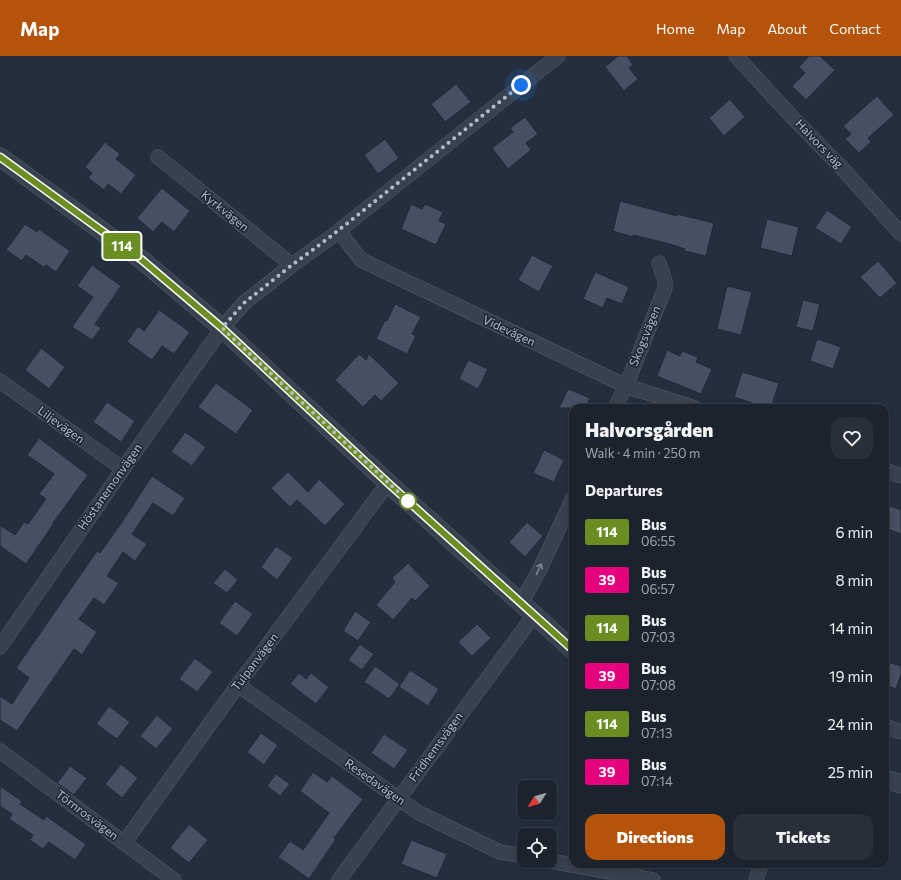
<!DOCTYPE html>
<meta charset="utf-8">
<style>
:root{--surface:#1b232e;--page:#282f3a;--text:#f1f3f6;--muted:#a0a4aa;--line:#39404a;--accent:#b45309}
body{margin:0;font-family:Commissioner,sans-serif;background:var(--page);color:var(--text);height:100vh;display:flex;flex-direction:column;font-size:15px;white-space:nowrap}
*{box-sizing:border-box;margin:0}
p{font-size:13px;color:var(--muted)}
.icon{flex:none;width:22px;height:22px;fill:none;stroke:currentColor;stroke-width:2;stroke-linecap:round;stroke-linejoin:round}
.map{position:relative;flex:1;overflow:hidden}
.sheet{position:absolute;left:569px;top:348px;width:320px;height:464px;display:flex;flex-direction:column;background:var(--surface);border-radius:12px;box-shadow:0 2px 6px #0003,0 0 0 1px var(--line)}
.sheet>*{flex:none}
.badge{padding:0 8px;border-radius:3px;font-size:14px;line-height:26px}
.needle{width:26px;rotate:233deg}
.controls{position:absolute;left:517px;top:724px;display:grid;gap:8px}
.controls a{display:grid;place-items:center;width:40px;height:40px;border-radius:8px;background:var(--surface);box-shadow:0 2px 6px #0003,0 0 0 1px var(--line);font-size:20px}
.you{position:absolute;width:20px;height:20px;margin:-10px;border:3px solid #fff;border-radius:50%;background:#1a73e8;box-shadow:0 0 0 6px #1a73e833}
.map>.badge{position:absolute;translate:-50% -50%;box-shadow:0 0 0 2px #fff}
h2{padding:0 16px;font-size:15px;line-height:36px}
.round{display:grid;place-items:center;flex:none;width:42px;height:42px;border-radius:12px;background:var(--page)}
.summary{display:flex;align-items:center;justify-content:space-between;height:68px;padding:0 16px}
h1{font-size:19px;font-weight:800;line-height:30px}
.button{display:flex;gap:8px;margin-top:auto;padding:8px 16px}
.button a{flex:1;height:46px;border-radius:12px;background:var(--accent);color:#fff;font-size:16px;font-weight:800;line-height:46px;text-align:center}
.button a+a{background:var(--page);color:var(--text)}
ul{padding:0;list-style:none}
li{display:flex;align-items:center;gap:12px;height:48px;padding:0 16px}
li div{flex:1}
li b{display:block;font-size:15px}
li em{font-style:normal}
li .badge{min-width:44px;font-weight:700;text-align:center}
header{display:flex;align-items:center;gap:24px;box-sizing:border-box;height:56px;padding:0 20px;background:var(--accent);color:#fff}
header strong{font-size:19px}
nav{display:flex;gap:22px;margin-inline-start:auto;font-size:14px}
.map>svg:first-child{display:block}
</style>
<header>
<strong>Map</strong>
<nav><a>Home</a><a>Map</a><a>About</a><a>Contact</a></nav>
</header>
<div class="map">
<svg width="901" height="824" viewBox="0 0 901 824">
<rect width="100%" height="100%" fill="#242f3e"/>
<!-- building -->
<path fill="#455162" stroke="#1f2835" d="M618 0H627L633 9 629 12 638 23 624 35 605 11Z
M809 0H820L835 14 806 44 792 30 805 17 799 11Z
M456 28 471 46 445 66 431 48Z
M877 40 894 59 868 82 871 86 859 97 845 83 851 78 843 70Z
M730 43 745 61 724 80 709 62Z
M525 61 538 78 526 87 531 94 508 113 492 92 513 76 510 72Z
M385 83 399 102 378 118 364 99Z
M105 86 120 98 116 103 136 119 121 138 108 128 104 134 88 122 92 117 85 111Z
M162 132 190 155 174 176 162 166 153 176 137 162Z
M620 145 677 160V158L714 167 706 200 684 195 685 193 670 188 633 179V181L613 175Z
M411 148 422 153 425 148 443 156 439 165 446 168 436 189 401 173Z
M827 154 852 171 841 188 815 172Z
M767 163 799 171 792 200 760 192Z
M25 168 37 176 39 173 70 195 56 216 46 209 45 212 26 199 22 205 6 194Z
M532 199 553 210 539 236 518 224Z
M878 205 897 227 880 242 860 221Z
M92 209 121 230 95 268 101 272 92 284 72 271 93 241 77 230Z
M595 216 629 231 622 248 607 242 603 252 583 243Z
M727 230 752 236 741 279 717 273Z
M803 244 820 248 813 275 796 271Z
M395 248 421 261 412 278 416 280 407 298 376 283 385 264 387 265Z
M159 254 190 276 174 298 162 290 152 304 127 286 138 270 144 275Z
M817 283 841 291 833 313 810 305Z
M41 292 65 311 49 333 25 314Z
M667 294 680 300 682 295 698 301 696 306 712 313 701 338 657 320Z
M359 298 366 304 369 298 399 327 381 345 375 339 363 351 335 324Z
M468 304 488 313 478 333 459 323Z
M742 316 779 327 771 352H767L734 341Z
M216 327 253 354 236 378 198 351Z
M568 333 590 342 585 352H559Z
M107 346 135 365 121 386 93 366Z
M185 376 206 391 192 410 171 396Z
M39 382 88 419 53 467H54L26 508 0 490V469L15 479 24 466 28 468 46 443 39 438 54 418 27 399Z
M544 394 564 404 554 426 533 417Z
M288 416 308 436 319 423 345 448 325 470 297 444 290 451 271 432Z
M152 420 185 442 173 460 153 447 132 478 147 488 135 505 123 496 107 520 119 527 104 549 94 542 79 563 97 576 82 599 74 593 17 675 0 664V640L12 648 29 622 16 612 97 495 100 497 120 469Z
M885 448 901 454V478L885 472Z
M527 466 543 480 525 501 509 486Z
M276 490 293 502 277 524 261 511Z
M408 507 430 530 415 545 412 542 393 564 376 549 395 526 392 522Z
M225 513 238 524 227 537 213 527Z
M235 545 253 558 237 580 219 567Z
M355 555 371 566 358 585 343 575Z
M477 568 491 582 472 600 458 586Z
M360 588 374 598 362 614 348 604Z
M195 602 213 616 197 636 179 623Z
M885 605 901 610V618L896 633 885 629Z
M375 610 400 628 389 643 364 626Z
M410 614 439 633 428 650 399 631Z
M299 617 306 623 311 617 329 631 316 648 290 628Z
M109 650 130 666 117 683 96 668Z
M157 659 173 673 156 693 140 680Z
M261 677 278 689 264 709 247 696Z
M384 678 408 694 394 713 371 697Z
M121 708 138 722 122 742 105 728Z
M70 710 87 722 74 739 57 727Z
M313 716 327 726 332 720 363 743 334 782 336 783 309 823 278 801 290 785 303 794 329 757 300 735Z
M276 718 290 728 280 740 267 730Z
M0 730 22 745 20 748 44 764 46 760 86 788 75 804 49 786 43 793 30 784 33 779 9 763 12 758 0 750Z
M189 768 208 784 189 807 170 792Z
M411 784 447 798 437 822 401 808Z"/>
<g fill="none" stroke-linecap="round" stroke-linejoin="round">
<defs>
<path id="minor" d="M736 0 793 62 841 111 901 178
M158 101 292 209
M339 175 361 204 626 330 695 352
M0 325 123 413
M615 352 626 330 665 232V225L659 207
M885 414 901 420
M521 547 539 515 573 442
M0 591 123 413 222 272 244 247 292 209 331 181 558 0
M238 629 419 757 500 796 524 800
M885 670 901 676
M0 695 174 824
M124 787 238 629 388 427
M550 805 653 824
M339 824 534 559
M756 824 761 808"/>
<path id="tertiary" d="M0 101 142 204 222 272 388 427 573 594
M885 723 901 728"/>
</defs>
<!-- minor casing -->
<use href="#minor" stroke="#565f6c" stroke-width="15"/>
<!-- tertiary casing -->
<use href="#tertiary" stroke="#565f6c" stroke-width="19"/>
<!-- minor -->
<use href="#minor" stroke="#38414e" stroke-width="14"/>
<!-- tertiary -->
<use href="#tertiary" stroke="#38414e" stroke-width="18"/>
</g>
<!-- one-way arrows -->
<defs><path id="oneway-shaft" d="M-6 0H5M1.5-3L5.5 0L1.5 3" fill="none" stroke-width="1.6" stroke-linecap="round" stroke-linejoin="round"/></defs>
<use stroke="#7c8592" href="#oneway-shaft" transform="translate(539 513) rotate(-64)"/>
<g fill="none" stroke-linecap="round" stroke-linejoin="round">
<defs>
<path id="line" d="M0 101 142 204 222 272 388 427 573 594"/>
</defs>
<!-- line casing -->
<use href="#line" stroke="#fff" stroke-width="9"/>
<!-- line -->
<use href="#line" stroke="#6b8e23" stroke-width="6"/>
<!-- walk -->
<path stroke="#b4bcc9" stroke-width="4" stroke-dasharray="0 7.2" d="M408 445 222 272 244 247 292 209 330 181 521 29"/>
</g>
<!-- markers -->
<circle fill="#fff" stroke="#6b8e23" stroke-width="2" cx="408" cy="445" r="8"/>
<g text-anchor="middle" stroke-width="3" stroke-linejoin="round" paint-order="stroke">
<!-- street labels -->
<g font-size="12" fill="#b4bcc9" stroke="#1d2633">
<text transform="translate(819 88) rotate(46)" y="4">Halvors väg</text>
<text transform="translate(225 155) rotate(39)" y="4">Kyrkvägen</text>
<text transform="translate(509 275) rotate(25)" y="4">Videvägen</text>
<text transform="translate(645 280) rotate(-68)" y="4">Skogsvägen</text>
<text transform="translate(61 369) rotate(36)" y="4">Liljevägen</text>
<text transform="translate(110 431) rotate(-55)" y="4">Höstanemonvägen</text>
<text transform="translate(255 606) rotate(-53)" y="4">Tulpanvägen</text>
<text transform="translate(436 691) rotate(-54)" y="4">Fridhemsvägen</text>
<text transform="translate(375 726) rotate(35)" y="4">Resedavägen</text>
<text transform="translate(87 759) rotate(37)" y="4">Törnrosvägen</text>
</g>
</g>
</svg>
<div class="controls">
<a><svg class="needle" viewBox="-14 -14 28 28"><path d="M0-13l5 13h-10z" fill="#e53935"/><path d="M0 13l5-13h-10z" fill="#a0a4aa"/></svg></a>
<a><svg class="icon" aria-label="locate" viewBox="0 0 24 24"><circle cx="12" cy="12" r="6"/><path d="M12 2v4M12 18v4M2 12h4M18 12h4"/></svg></a>
</div>
<div class="you" style="left:521px;top:29px"></div>
<b class="badge" style="left:122px;top:190px;background:#6b8e23;color:#fff">114</b>
<section class="sheet">
<div class="summary"><div><h1>Halvorsgården</h1><p>Walk · 4 min · 250 m</p></div><a class="round"><svg class="icon" aria-label="heart" viewBox="0 0 24 24"><path d="M12 20l-8-8c-3-5 5-10 8-4 3-6 11-1 8 4z"/></svg></a></div>
<h2>Departures</h2>
<ul>
<li><span class="badge" style="background:#6b8e23;color:#fff">114</span><div><b>Bus</b><p>06:55</p></div><em>6 min</em></li>
<li><span class="badge" style="background:#e6007e;color:#fff">39</span><div><b>Bus</b><p>06:57</p></div><em>8 min</em></li>
<li><span class="badge" style="background:#6b8e23;color:#fff">114</span><div><b>Bus</b><p>07:03</p></div><em>14 min</em></li>
<li><span class="badge" style="background:#e6007e;color:#fff">39</span><div><b>Bus</b><p>07:08</p></div><em>19 min</em></li>
<li><span class="badge" style="background:#6b8e23;color:#fff">114</span><div><b>Bus</b><p>07:13</p></div><em>24 min</em></li>
<li><span class="badge" style="background:#e6007e;color:#fff">39</span><div><b>Bus</b><p>07:14</p></div><em>25 min</em></li>
</ul>
<div class="button"><a>Directions</a><a>Tickets</a></div>
</section>
</div>
